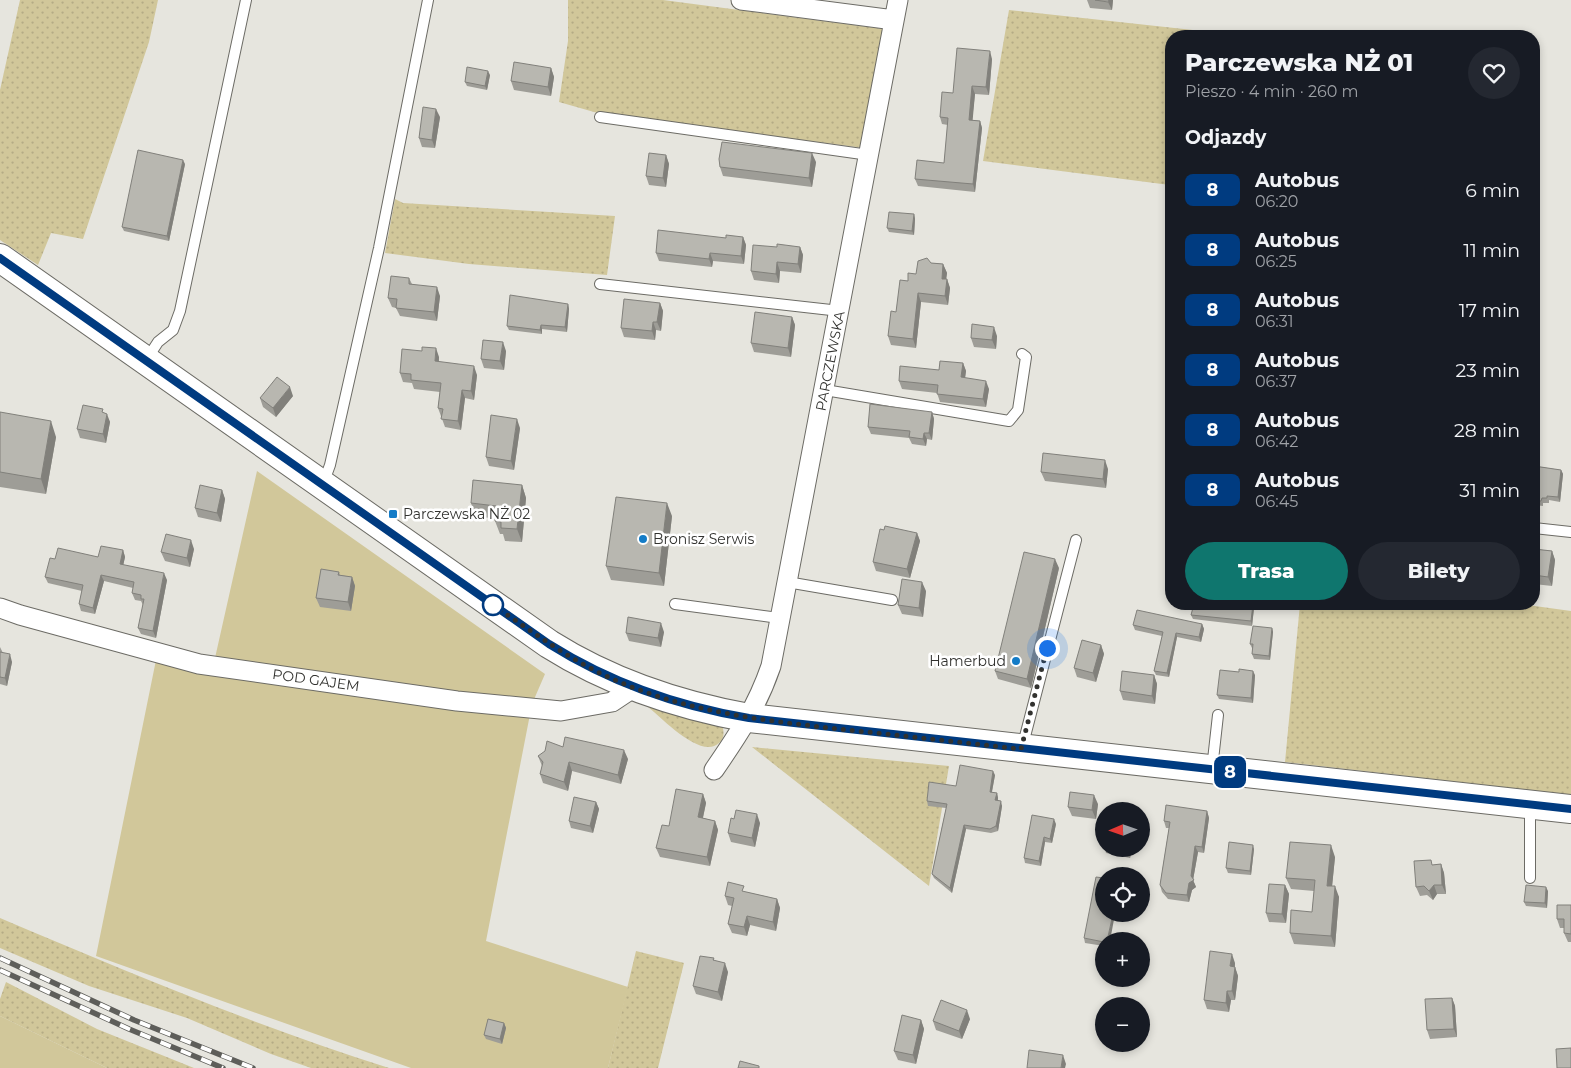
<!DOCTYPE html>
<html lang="pl">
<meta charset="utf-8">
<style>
:root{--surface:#171b24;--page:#242831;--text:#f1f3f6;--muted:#9ea1a6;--accent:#0f766e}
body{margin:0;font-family:Montserrat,sans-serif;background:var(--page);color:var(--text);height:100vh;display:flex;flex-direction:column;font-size:19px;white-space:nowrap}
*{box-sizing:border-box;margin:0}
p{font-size:16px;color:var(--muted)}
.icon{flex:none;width:28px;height:28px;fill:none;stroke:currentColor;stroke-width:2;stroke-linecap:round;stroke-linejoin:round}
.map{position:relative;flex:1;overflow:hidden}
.sheet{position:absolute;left:1165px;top:30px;width:375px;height:580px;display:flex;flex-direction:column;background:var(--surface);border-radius:20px;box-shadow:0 2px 8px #0003}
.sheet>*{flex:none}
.badge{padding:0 10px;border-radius:8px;font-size:18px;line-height:32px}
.needle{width:32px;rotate:268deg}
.tools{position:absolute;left:1095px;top:802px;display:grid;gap:10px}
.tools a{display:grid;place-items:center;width:55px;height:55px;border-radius:50%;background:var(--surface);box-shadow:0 2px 8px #0003;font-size:25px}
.you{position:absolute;width:25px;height:25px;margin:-12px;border:4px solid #fff;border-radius:50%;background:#1a73e8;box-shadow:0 0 0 8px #1a73e833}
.map>.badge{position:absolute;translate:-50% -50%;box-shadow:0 0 0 2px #fff}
h2{padding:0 20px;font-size:19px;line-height:45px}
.round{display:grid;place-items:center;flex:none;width:52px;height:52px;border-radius:26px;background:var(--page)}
.headline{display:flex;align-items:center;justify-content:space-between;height:85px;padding:0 20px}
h1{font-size:24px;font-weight:800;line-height:38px}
.button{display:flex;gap:10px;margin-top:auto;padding:10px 20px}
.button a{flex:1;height:58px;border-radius:30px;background:var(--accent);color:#fff;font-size:20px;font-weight:800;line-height:58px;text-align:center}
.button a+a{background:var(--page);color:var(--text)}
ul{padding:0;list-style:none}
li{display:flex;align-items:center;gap:15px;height:60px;padding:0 20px}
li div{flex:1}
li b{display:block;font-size:19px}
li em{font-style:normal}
li .badge{min-width:55px;font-weight:700;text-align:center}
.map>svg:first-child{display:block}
</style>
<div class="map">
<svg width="1571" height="1068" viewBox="0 0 1571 1068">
<defs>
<pattern id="grass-dots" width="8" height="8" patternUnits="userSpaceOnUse" patternTransform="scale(1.25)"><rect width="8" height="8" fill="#d1c79a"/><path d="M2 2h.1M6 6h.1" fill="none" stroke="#b4ab85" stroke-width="1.8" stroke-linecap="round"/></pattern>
</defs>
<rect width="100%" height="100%" fill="#e6e5de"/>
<!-- grass -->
<path fill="url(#grass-dots)" d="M20 0H158L149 42 83 239 51 233 38 265 0 240V90Z
M568 0H663L884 29 864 148 601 114 559 102 568 41Z
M1009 10 1248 36H1171V185L1162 184 983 161Z
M395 199 403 203 615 216 607 275 469 264 385 253Z
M1300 604H1520L1571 611V795L1285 762Z
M648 707 722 725C724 731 725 738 719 743 701 760 662 718 648 707Z
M752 747 949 766 929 886Z
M0 918C128 972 256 1026 389 1068H311L271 1054 187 1018 89 986 0 948Z
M636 951 684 963 658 1068H608Z
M6 982 97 1029 194 1068H107L0 1016V999Z"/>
<!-- green -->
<path fill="#d1c79a" d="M257 471 545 674 532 704 486 941 628 987 608 1068H411L96 956 156 660 215 658Z
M0 1016 107 1068H0Z"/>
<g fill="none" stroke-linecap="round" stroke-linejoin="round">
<defs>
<path id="lane" d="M600 117 869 155
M600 284 840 311
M147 359 158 342 173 330 180 311 246 0
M825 390 1009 421 1018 410 1026 357 1022 354
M323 484 330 465 379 248 428 0
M1534 528 1571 532
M787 582 892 600
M675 604 779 618
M1022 748 1076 540
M1212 769 1218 715
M1530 805V878"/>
<path id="street" d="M741 0 894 20
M0 608 20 615 199 664 457 701 561 711 612 702 633 688
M714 770C738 735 757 707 771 666L898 0"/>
<path id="secondary" d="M0 258 549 644C611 683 677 705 749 718L1571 809"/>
</defs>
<!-- lane casing -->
<use href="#lane" stroke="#6c6b65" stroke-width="12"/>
<!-- street casing -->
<use href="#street" stroke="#6c6b65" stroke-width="21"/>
<!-- secondary casing -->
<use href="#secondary" stroke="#6c6b65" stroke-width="30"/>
<!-- lane -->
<use href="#lane" stroke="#fff" stroke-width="10"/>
<!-- street -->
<use href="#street" stroke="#fff" stroke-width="19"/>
<!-- secondary -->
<use href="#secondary" stroke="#fff" stroke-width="28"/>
<defs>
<path id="rail" d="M0 958 134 1020 253 1068
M0 970 129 1029 223 1068"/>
</defs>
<!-- rail casing -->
<use href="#rail" stroke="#5e5e5a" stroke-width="5.5"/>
<!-- rail -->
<use href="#rail" stroke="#fff" stroke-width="4" stroke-dasharray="11" stroke-linecap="butt"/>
</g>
<!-- wall -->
<path fill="#9e9d97" d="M1084 0H1113L1112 10 1090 8 1087 0Z
M992 59 989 95 975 94 972 120 980 121 982 128 975 192 918 186 915 179 944 163 948 125 942 124 940 117 953 93Z
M551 68 554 77 551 96 514 90 511 81Z
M490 75 487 90 467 86 465 82Z
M440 117 435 148 422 147 419 138Z
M666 155 669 164 666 187 649 185 646 176Z
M816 162 812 187 723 176 720 167Z
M185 164 169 241 124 231 122 227Z
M914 214 915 219 914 235 889 232 887 228Z
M743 237 746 245 744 264 713 261 712 267 659 261 656 253 726 238Z
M777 247H800L803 255 801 273 780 271 779 283 754 280 751 271Z
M931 263 943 264 947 273 946 279H947L950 288 948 305 921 302 916 348 891 345 888 336 908 281Z
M409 278 412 284 440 296 437 321 400 316 396 308 392 307 388 298Z
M660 303 663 311 661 331 656 330 655 340 624 337 621 328Z
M568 304 569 309 567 332 542 329V334L509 330 507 326Z
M792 317 795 325 791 357 754 352 751 343Z
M997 336 996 349 974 347 971 338Z
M506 351 504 370 484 368 481 359Z
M439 357V362L477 375 474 400 465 398 461 430 445 427 438 408 440 392 414 389 412 383 403 382 400 373Z
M963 363 966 371 965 378 989 389 986 407 940 402 937 393 902 389 899 381 939 370Z
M293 396 276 417 263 407 260 398Z
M0 412 56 437 46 494 0 487Z
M932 412 934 419 932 440 927 439 926 446 912 444 909 438 871 434 868 427Z
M105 413 110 422 106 443 80 438 77 429Z
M520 428 514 470 489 466 486 457Z
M1534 466 1561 470 1563 474 1560 502 1549 500V503H1543V506L1534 505Z
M1108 469 1106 488 1045 481 1041 472Z
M522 485 526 498 522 542 505 541 503 534H500L495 521V518L475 517 471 503Z
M222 490 225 499 221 522 198 517 195 508Z
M672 516 664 586 611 580 606 566Z
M917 533 920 541 910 578 876 571 873 562Z
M194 549 190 567 165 561 161 552Z
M1534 549 1552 551 1555 560 1552 586 1534 584Z
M123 550 125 557 123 565 167 580 156 638 141 634 138 628 143 605 141 601 135 600 132 593 133 588 104 581 95 614 81 611 79 604 82 591 48 583 45 577 55 559 98 557Z
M1059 568 1031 688 998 679 995 671Z
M339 572 340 575 352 577 355 586 351 611 320 607 316 598Z
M926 591 923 617 902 614 898 605Z
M1254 608 1252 626 1193 619 1191 615Z
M1202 624 1204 629 1201 642 1177 637 1169 677 1156 675 1154 671 1162 636 1135 630 1133 625Z
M1272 628 1273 632 1270 660 1254 659 1252 654 1253 648H1252L1250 644Z
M664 632 661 647 629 641 626 633Z
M1101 645 1104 654 1096 682 1077 677 1074 668Z
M0 647 3 653 12 662 7 686 0 684Z
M1154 675 1157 684 1155 704 1123 700 1120 691Z
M1255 675 1253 703 1219 699 1217 695Z
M563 747 628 759 621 784 572 771 568 791 543 783 540 774 542 766 538 756Z
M995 775 992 792 997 793 998 798V801L1002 806 998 831 991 833 966 829 952 893 934 878 932 874 946 808 928 806 927 801 956 786Z
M703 794 706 803 703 818 715 821 718 830 710 866 660 857 656 848 669 826Z
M596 802 599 809 593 833 571 828 569 821Z
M1098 804 1096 819 1072 816 1068 807Z
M1207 811 1209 818 1204 853 1198 852 1193 880 1196 887 1192 890 1189 902 1168 899 1162 892 1160 885 1169 828H1166L1164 821Z
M734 819 760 823 755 847 731 842 728 833Z
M1056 824 1052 843 1045 842 1041 866 1025 863 1024 858Z
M1105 849H1132L1130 858 1106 853Z
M1254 849 1251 875 1228 873 1226 868Z
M1335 857 1332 886 1339 897 1335 947 1294 944 1290 933 1312 912 1314 891 1291 889 1286 878Z
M1441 864 1444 873 1446 894H1437L1433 900 1427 895 1420 896 1416 887 1433 865Z
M1285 885 1289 894 1286 923 1269 922 1266 913Z
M1548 891 1547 908 1526 906 1524 902Z
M746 892 777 899 780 908 776 931 750 925 747 936 732 933 728 924 732 906 728 905 725 896Z
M1571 905V942H1568L1564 933V928H1560L1557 919Z
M1084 938 1104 941V946L1085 943Z
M714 958V961L728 972 722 1001 696 994 693 986Z
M1235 963V967L1238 976 1235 1000H1231L1229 1012 1207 1009 1204 1000Z
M1452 998 1455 1006 1457 1037 1430 1039 1427 1030Z
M970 1019 962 1039 936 1030 933 1021Z
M921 1020 924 1029 916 1064 898 1060 894 1051Z
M504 1023 506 1028 502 1044 486 1039 484 1035Z"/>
<!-- shaded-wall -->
<path fill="#81807b" d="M1109 0H1113L1112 10 1108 2Z
M990 51 992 59 989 95 986 87Z
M551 68 554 77 551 96 548 87Z
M488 71 490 75 487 90 485 86Z
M972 86 975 94 972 127 969 120Z
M436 109 440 117 435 148 432 140Z
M980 121 982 128 975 192 973 184Z
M812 153 816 162 812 187 809 178Z
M666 155 669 164 666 187 663 178Z
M183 160 185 164 169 241 167 236Z
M914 214 915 219 914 235 912 231Z
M743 237 746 245 744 264 741 256Z
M800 247 803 255 801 273 798 264Z
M710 253 713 261 712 267 709 259Z
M777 262 780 271 779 283 776 274Z
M943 264 947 273 945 288 942 279Z
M947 279 950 288 948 305 945 296Z
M437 287 440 296 437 321 434 312Z
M918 293 921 302 916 348 913 339Z
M660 303 663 311 661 331 657 322Z
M568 304 569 309 567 332 565 327Z
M792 317 795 325 791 357 788 348Z
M653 322 656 330 655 340 652 331Z
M541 325 542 329V334L540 330Z
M994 327 997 336 996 349 992 340Z
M503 342 506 351 504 370 500 361Z
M436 348 439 357 438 370 435 361Z
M963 363 966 371 964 385 961 377Z
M474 366 477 375 474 400 471 391Z
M986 381 989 389 986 407 983 399Z
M290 387 293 396 276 417 273 408Z
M462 390 465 398 461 430 458 421Z
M932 412 934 419 932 440 929 433Z
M107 414 110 422 106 443 103 434Z
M517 419 520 428 514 470 511 461Z
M51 421 56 437 46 494 41 479Z
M924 433 927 439 926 446 923 439Z
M1105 460 1108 469 1106 488 1103 479Z
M1561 470 1563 474 1560 502 1558 497Z
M522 485 526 498 522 542 517 529Z
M222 490 225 499 221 522 217 513Z
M667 503 672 516 664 586 659 573Z
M917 533 920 541 910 578 907 569Z
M191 540 194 549 190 567 187 558Z
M123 550 125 557 122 571 120 564Z
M1552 551 1555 560 1552 586 1548 577Z
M1055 559 1059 568 1031 688 1027 679Z
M164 573 167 580 156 638 153 631Z
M101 575 104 581 95 614 93 608Z
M352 577 355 586 351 611 348 602Z
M922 582 926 591 923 617 919 608Z
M1253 604 1254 608 1252 626 1251 621Z
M661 623 664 632 661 647 658 638Z
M1202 624 1204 629 1201 642 1199 637Z
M1272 628 1273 632 1270 660 1269 656Z
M1176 633 1177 637 1169 677 1167 673Z
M1101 645 1104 654 1096 682 1093 673Z
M10 654 12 662 7 686 5 678Z
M1253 671 1255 675 1253 703 1251 698Z
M1154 675 1157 684 1155 704 1152 696Z
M624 750 628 759 621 784 618 775Z
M569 762 572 771 568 791 564 782Z
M993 771 995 775 991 796 990 792Z
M997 793 998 798 997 805 995 800Z
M703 794 706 803 701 826 698 817Z
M1094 795 1098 804 1096 819 1092 810Z
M1001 801 1002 806 998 831 996 826Z
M596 802 599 809 593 833 590 826Z
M1207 811 1209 818 1204 853 1202 847Z
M757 814 760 823 755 847 752 838Z
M1054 819 1056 824 1052 843 1050 839Z
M715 821 718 830 710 866 707 857Z
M964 825 966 829 952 893 950 888Z
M1044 837 1045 842 1041 866 1039 861Z
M1253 845 1254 849 1251 875 1250 871Z
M1331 845 1335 857 1331 897 1327 886Z
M1195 846 1198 852 1193 880 1196 887 1192 890 1189 902 1187 895Z
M1127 849H1132L1130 858Z
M1441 864 1444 873 1446 894 1442 885Z
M1285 885 1289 894 1286 923 1282 914Z
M1434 885 1437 894 1433 900 1429 891Z
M1335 886 1339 897 1335 947 1331 936Z
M1546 887 1548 891 1547 908 1545 903Z
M777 899 780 908 776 931 773 922Z
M1113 914H1115L1110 941H1107Z
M747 916 750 925 747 936 744 927Z
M1232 954 1235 963 1234 975 1230 966Z
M725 963 728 972 722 1001 718 992Z
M1235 967 1238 976 1235 1000 1232 991Z
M1227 991 1231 1000 1229 1012 1226 1003Z
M1452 998 1455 1006 1457 1037 1454 1029Z
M967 1010 970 1019 962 1039 959 1031Z
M921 1020 924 1029 916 1064 913 1055Z
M504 1023 506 1028 502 1044 500 1039Z
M1063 1055 1066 1064 1065 1068H1061Z"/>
<!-- building -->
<path fill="#b8b7b0" stroke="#81807b" d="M1095 0H1109L1108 2Z
M957 48 990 51 986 87 972 86 969 120 980 121 973 184 915 179 917 160 944 163 948 118 940 117 942 92 953 93Z
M514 62 551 68 548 87 511 81Z
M467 67 488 71 485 86 465 82Z
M423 107 436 109 432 140 419 138Z
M722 142 812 153 809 178 720 167 719 159Z
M138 150 183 160 167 236 122 227Z
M649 153 666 155 663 178 646 176Z
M889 212 914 214 912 231 887 228Z
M658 230 726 238V235L743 237 741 256 710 253 709 259 656 253Z
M777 244 800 247 798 264 777 262 776 274 751 271 753 245 777 247Z
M927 258 931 263 943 264 942 279H947L945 296 918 293 913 339 888 336 891 311 896 312 900 280 908 281V273L916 274 918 261Z
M391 276 409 278V284L437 287 434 312 396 308 397 299 388 298Z
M510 295 568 304 565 327 541 325 540 330 507 326Z
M624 299 660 303 657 322H653L652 331 621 328Z
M755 312 792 317 788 348 751 343Z
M972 324 994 327 992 340 971 338Z
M483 340 503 342 500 361 481 359Z
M422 347 436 348 435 361 474 366 471 391 462 390 458 421 441 419 443 409 438 408 441 383 411 380V374L400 373 402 349 422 351Z
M940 361 963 363 961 377 986 381 983 399 937 394 938 385 899 381 900 366 939 370Z
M277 377 290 387 273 408 260 398Z
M870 404 932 412 929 433H924L923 439 909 437 910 431 868 427Z
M83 405 103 409 102 412 107 414 103 434 77 429Z
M0 412 51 421 41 479 0 472Z
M491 415 517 419 511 461 486 457Z
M1043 453 1105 460 1103 479 1041 472Z
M1534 466 1561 470 1558 497 1547 496V498H1542L1541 501H1534Z
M473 480 522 485 517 529 501 528V522L495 521 496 506 471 503Z
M200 485 222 490 217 513 195 508Z
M616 497 667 503 659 573 606 566Z
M885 526 917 533 907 569 873 562 880 529 884 530Z
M166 534 191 540 187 558 161 552Z
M101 546 123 550 120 564 164 573 153 631 138 628 144 599H141V595L132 593 134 582 101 575 93 608 79 604 83 585 45 577 50 558 55 559 58 548 98 557Z
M1534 549 1552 551 1548 577 1534 575Z
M1024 552 1055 559 1027 679 995 671Z
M321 569 339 572 338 575 352 577 348 602 316 598Z
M902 579 922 582 919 608 898 605Z
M1194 604H1253L1251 621 1191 615Z
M1137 610 1202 624 1199 637 1176 633 1167 673 1154 671 1163 632 1133 625Z
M628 617 661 623 658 638 626 633Z
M1253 626 1272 628 1269 656 1252 654 1253 644H1250Z
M1082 640 1101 645 1093 673 1074 668Z
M0 652 10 654 5 678 0 677Z
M1239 669 1253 671 1251 698 1217 695 1220 670 1239 672Z
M1122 671 1154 675 1152 696 1120 691Z
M565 737 624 750 618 775 569 762 564 782 540 774 543 762 538 756 545 751 547 741 563 747Z
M960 765 993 771 990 792 997 793 995 800 1001 801 996 826 990 829 964 825 950 888 932 874 947 804 927 801 929 782 956 786Z
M676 789 703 794 698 817 715 821 707 857 656 848 662 825 669 826Z
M1070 792 1094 795 1092 810 1068 807Z
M574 797 596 802 590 826 569 821Z
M1166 805 1207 811 1202 847 1195 846 1191 876 1194 880 1189 883 1187 895 1166 893 1160 885 1170 822 1164 821Z
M736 810 757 814 752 838 728 833 731 818 734 819Z
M1032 815 1054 819 1050 839 1044 837 1039 861 1024 858Z
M1229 842 1253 845 1250 871 1226 868Z
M1290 842 1331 845 1327 886H1335L1331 936 1290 933 1291 910 1312 912 1315 880 1286 878Z
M1431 860 1432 865 1441 864 1442 885H1434L1429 891 1424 886 1416 887 1414 861Z
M1096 877 1104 878V914H1113L1107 941H1104V942L1084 938Z
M728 882 744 886 742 891 777 899 773 922 747 916 744 927 728 924 734 898 725 896Z
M1269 884 1285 885 1282 914 1266 913Z
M1526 885 1546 887 1545 903 1524 902Z
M1557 905H1571V934L1564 933V919H1557Z
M1210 951 1232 954 1230 966 1235 967 1232 991H1227L1226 1003 1204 1000Z
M700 956 714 958 713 960 725 963 718 992 693 986Z
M1452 998 1454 1029 1427 1030 1425 999Z
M941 1000 967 1010 959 1031 933 1021Z
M902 1015 921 1020 913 1055 894 1051Z
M488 1019 504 1023 500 1039 484 1035Z
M1571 1048V1068H1557L1556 1049Z
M1029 1050 1063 1055 1061 1068H1027Z
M740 1061 759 1066V1068H738Z"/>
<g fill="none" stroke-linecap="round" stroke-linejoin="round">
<defs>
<path id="line" d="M0 258 549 644C611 683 677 706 749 718L1571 809"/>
</defs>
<!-- line casing -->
<use href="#line" stroke="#fff" stroke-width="11"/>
<!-- line -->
<use href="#line" stroke="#003b80" stroke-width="8"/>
<!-- walk -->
<path stroke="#32322f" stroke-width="5" stroke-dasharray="0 9" d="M493 605C533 632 571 661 615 680 689 713 769 721 848 730 906 736 964 743 1021 749L1047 648"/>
</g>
<!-- markers -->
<g fill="#147cc7" stroke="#fff" stroke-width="2">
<rect x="388" y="509" width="10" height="10" rx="2.5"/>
<circle cx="643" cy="539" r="5"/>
<circle cx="1016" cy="661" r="5"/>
</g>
<circle fill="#fff" stroke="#003b80" stroke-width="2.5" cx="493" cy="605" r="10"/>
<g text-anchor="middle" stroke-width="5" stroke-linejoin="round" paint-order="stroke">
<!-- street labels -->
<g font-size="14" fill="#32322f" stroke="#fff">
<text transform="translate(830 361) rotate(-79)" y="5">PARCZEWSKA</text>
<text transform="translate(316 680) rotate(8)" y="5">POD GAJEM</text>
</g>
<!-- poi labels -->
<g font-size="14" fill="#32322f" stroke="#fff" text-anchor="start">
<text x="403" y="519">Parczewska NŻ 02</text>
<text x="653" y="544">Bronisz Serwis</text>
<text x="1006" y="666" text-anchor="end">Hamerbud</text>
</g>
</g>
</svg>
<div class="tools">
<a><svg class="needle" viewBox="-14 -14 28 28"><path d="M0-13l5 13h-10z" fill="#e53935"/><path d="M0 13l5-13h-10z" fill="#9ea1a6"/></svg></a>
<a><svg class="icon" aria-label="locate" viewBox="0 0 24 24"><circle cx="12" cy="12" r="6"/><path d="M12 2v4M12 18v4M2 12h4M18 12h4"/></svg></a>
<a>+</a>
<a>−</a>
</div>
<div class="you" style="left:1047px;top:648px"></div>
<b class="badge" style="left:1230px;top:772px;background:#003b80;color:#fff">8</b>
<section class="sheet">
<div class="headline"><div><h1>Parczewska NŻ 01</h1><p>Pieszo · 4 min · 260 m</p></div><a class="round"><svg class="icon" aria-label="heart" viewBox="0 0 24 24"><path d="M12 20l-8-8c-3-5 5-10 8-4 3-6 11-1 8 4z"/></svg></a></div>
<h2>Odjazdy</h2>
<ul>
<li><span class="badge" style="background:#003b80;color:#fff">8</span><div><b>Autobus</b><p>06:20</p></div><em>6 min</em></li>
<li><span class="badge" style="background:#003b80;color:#fff">8</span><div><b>Autobus</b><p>06:25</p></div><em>11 min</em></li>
<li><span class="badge" style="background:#003b80;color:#fff">8</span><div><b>Autobus</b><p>06:31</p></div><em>17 min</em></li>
<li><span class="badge" style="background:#003b80;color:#fff">8</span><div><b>Autobus</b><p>06:37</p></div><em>23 min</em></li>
<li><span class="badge" style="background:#003b80;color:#fff">8</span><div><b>Autobus</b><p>06:42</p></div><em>28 min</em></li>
<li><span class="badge" style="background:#003b80;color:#fff">8</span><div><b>Autobus</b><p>06:45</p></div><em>31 min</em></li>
</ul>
<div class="button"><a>Trasa</a><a>Bilety</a></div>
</section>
</div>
